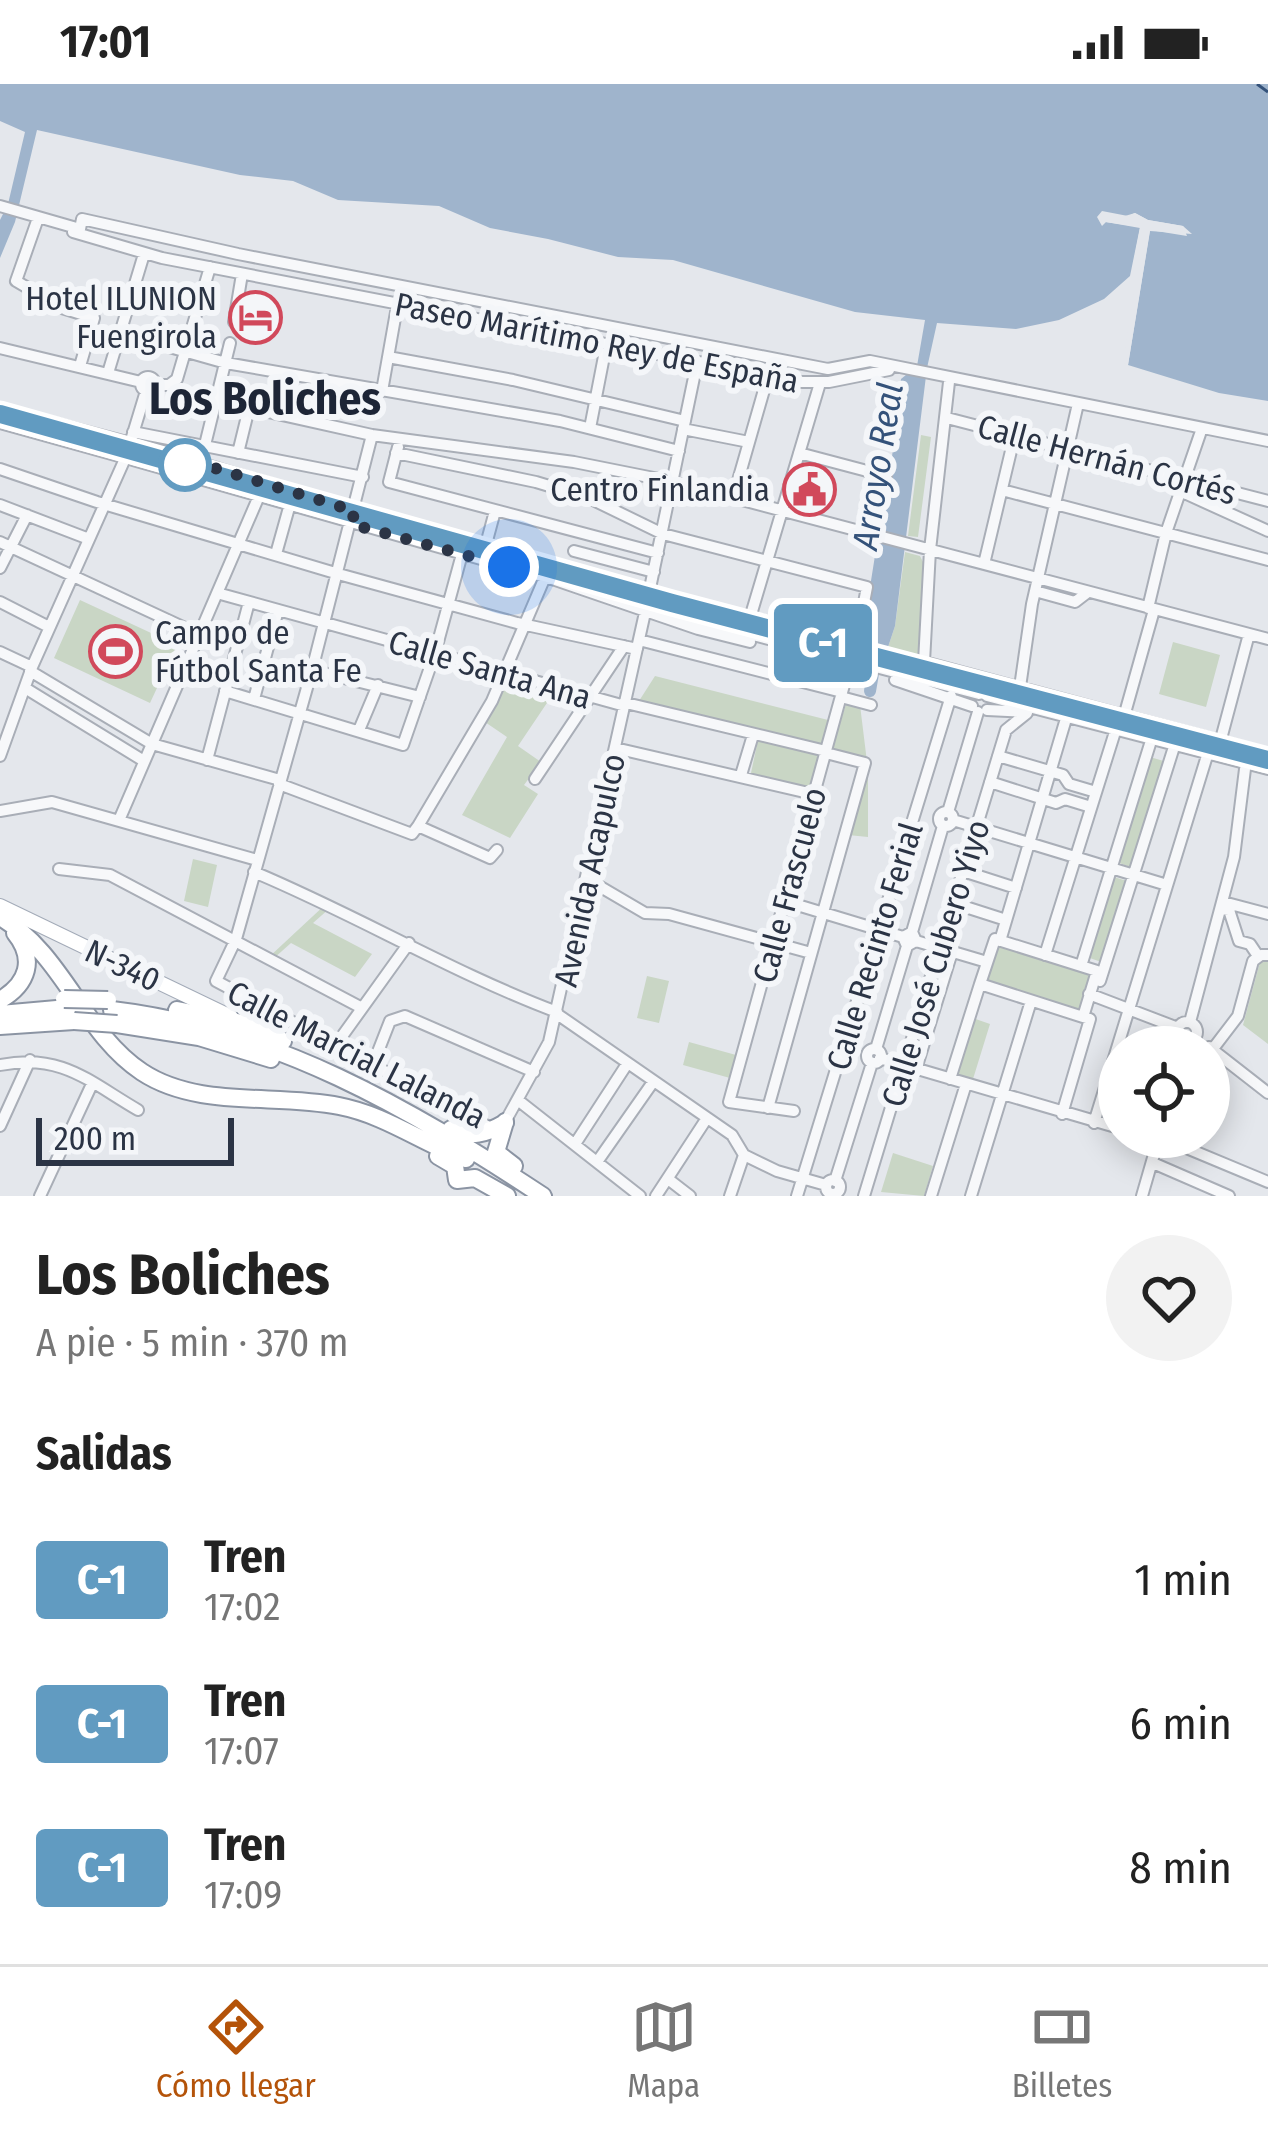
<!DOCTYPE html>
<html lang="es">
<meta charset="utf-8">
<style>
:root{--surface:#fff;--page:#f2f2f2;--text:#222;--muted:#767676;--line:#e0e0e0;--accent:#b45309}
body{margin:0;font-family:"Fira Sans Condensed",sans-serif;background:var(--page);color:var(--text);height:100vh;display:flex;flex-direction:column;font-size:45px;white-space:nowrap}
*{box-sizing:border-box;margin:0}
p{font-size:39px;color:var(--muted)}
.icon{flex:none;width:66px;height:66px;fill:none;stroke:currentColor;stroke-width:2;stroke-linecap:round;stroke-linejoin:round}
.map{position:relative;height:1112px;overflow:hidden}
.panel{display:flex;flex-direction:column;background:var(--surface);flex:1}
.panel>*{flex:none}
.badge{padding:0 24px;border-radius:9px;font-size:42px;line-height:78px}
.tools{position:absolute;left:1098px;top:942px;display:grid;gap:24px}
.tools a{display:grid;place-items:center;width:132px;height:132px;border-radius:50%;background:var(--surface);box-shadow:0 6px 30px #0003;font-size:60px}
.scale{position:absolute;left:36px;bottom:30px;width:198px;box-sizing:border-box;padding-left:12px;border:6px solid #2b3445;border-top:0;font-size:33px;line-height:42px;white-space:nowrap;color:#2b3445;-webkit-text-stroke:9px #f4f6f9;paint-order:stroke}
.you{position:absolute;width:60px;height:60px;margin:-30px;border:9px solid #fff;border-radius:50%;background:#1a73e8;box-shadow:0 0 0 18px #1a73e833}
.map>.badge{position:absolute;translate:-50% -50%;box-shadow:0 0 0 6px #fff}
h2{padding:0 36px;font-size:45px;line-height:108px}
.round{display:grid;place-items:center;flex:none;width:126px;height:126px;border-radius:63px;background:var(--page)}
.headline{display:flex;align-items:center;justify-content:space-between;height:204px;padding:0 36px}
h1{font-size:57px;font-weight:700;line-height:90px}
ul{padding:0;list-style:none}
li{display:flex;align-items:center;gap:36px;height:144px;padding:0 36px}
li div{flex:1}
li b{display:block;font-size:45px}
li em{font-style:normal}
li .badge{min-width:132px;font-weight:700;text-align:center}
.status{display:flex;justify-content:space-between;align-items:center;height:84px;padding:0 60px;background:var(--surface);direction:ltr}
.status svg{height:33px;fill:currentColor}
.menu{display:flex;justify-content:space-around;align-items:center;height:168px;border-top:3px solid var(--line);background:var(--surface);font-size:33px;color:var(--muted)}
.menu a{display:grid;justify-items:center;gap:6px}
.menu .current{color:var(--accent)}
.map>svg:first-child{display:block}
</style>
<div class="status"><b>17:01</b><svg viewBox="0 0 49 12"><path d="M0 12V9h3v3zM5 12V6h3v6zM10 12V3h3v9zM15 12V0h3v12zM26 1h20v11H26zM47 4h2v5h-2z"/></svg></div>
<div class="map">
<svg width="1268" height="1112" viewBox="0 0 1268 1112">
<rect width="100%" height="100%" fill="#e4e7ec"/>
<!-- green -->
<path fill="#c9d6c5" d="M921 351 931 353 918 453 908 452Z
M905 468 920 472 924 480 918 581 885 572 895 542Z
M80 516 177 561 150 619 54 574Z
M1173 558 1220 571 1206 623 1159 610Z
M655 592 832 637 824 662 639 617Z
M505 597 553 610 518 662 541 678 524 701 538 710 510 754 462 731 507 653 482 636Z
M847 617 860 621 868 686V753L848 751 860 674 832 665Z
M758 656 820 669 809 704 751 689Z
M1150 673 1167 678 1134 784 1116 778Z
M193 775 217 781 208 823 184 817Z
M1111 792 1130 798 1104 879 1087 873Z
M327 819 330 824 313 839 372 870 355 893 291 859 273 875 269 873Z
M997 859 1092 889 1080 928 985 898Z
M1268 876V960L1243 941 1260 878Z
M647 892 669 897 659 939 637 934Z
M967 932 990 940 973 995 949 987Z
M689 958 736 971 730 994 683 981Z
M893 1069 933 1082 924 1112 881 1108Z"/>
<!-- water -->
<path fill="#9fb4cc" d="M0 0H1268V317L1219 309 1128 281 1150 146 1187 152 1183 142 1148 136 1135 129 1105 138 1140 143 1130 192 1104 215 1059 236 1016 245 937 239 927 284 895 542 885 572 860 566 877 459 884 442 901 295 917 282 925 236 855 228 673 176 618 173 548 155 490 144 439 122 338 116 293 97 240 91 37 46 15 138 0 174V136L8 120 25 48 0 37Z"/>
<!-- pier -->
<path fill="#e4e7ec" d="M1102 127 1128 132 1135 129 1148 136 1183 142 1192 150 1150 147 1128 281 1123 279 1136 195 1129 202 1140 144 1106 138 1102 142 1097 133Z"/>
<g fill="none" stroke-linecap="round" stroke-linejoin="round">
<!-- river -->
<path stroke="#9fb4cc" stroke-width="12" d="M870 607 879 555"/>
<!-- ferry -->
<path stroke="#34527a" stroke-width="3" stroke-dasharray="15 12" stroke-linecap="butt" d="M1257 0 1268 8"/>
<defs>
<path id="minor" d="M0 122 80 145 82 135 238 170 828 285 870 277 1268 357
M37 137 16 197 62 224 94 234 80 282
M73 148 162 174 802 298H829L889 286
M234 238 242 190
M120 249 226 279 560 337 679 367
M0 264 141 298
M388 273 513 296 685 337
M108 289 144 170
M141 300a7 7 0 1 1 14 0a7 7 0 1 1-14 0Z
M949 298 930 466 924 578 1268 670
M155 301H169L179 308 372 351 574 378 674 398 1268 555
M169 301 177 295 210 183
M382 307 398 217
M0 325 123 357
M947 334 1268 417
M0 339 119 372
M590 344 606 262
M683 345 749 358
M133 348 363 393
M372 351 312 586 236 855 216 897 489 1043
M132 353 146 307
M137 360 477 462 680 516 689 531 700 537 979 610
M398 363 389 398 658 469
M204 365 230 259
M238 369 249 324
M396 369 536 398 589 414 663 450 867 503 856 560 680 516
M799 369 886 392
M133 376 555 496 698 545 750 558
M0 385 97 418 342 491 517 539 637 565
M1002 406 1268 476
M1180 407 1268 447
M733 414 768 292
M0 421 89 455
M0 458 198 550
M485 464 495 427
M574 467 654 488
M276 470 290 420
M984 480 1015 350
M0 484 27 431
M1035 507 1075 518 1088 508
M217 509 625 622
M649 509 697 279
M0 518 49 543
M1148 524 1166 449 1200 350
M750 534 820 299
M639 556 842 608
M0 568 32 583
M312 586 420 613
M30 587 152 660 280 696
M895 596 972 622
M1020 603 1032 520 1077 324
M25 604 144 677
M225 607 403 661 435 569 462 470
M987 612 1268 685
M841 613 871 621
M254 615 278 526
M626 619 826 667
M987 626 1026 628
M1125 629 1154 526
M359 646 378 601
M1221 655 1249 550
M615 664 813 710
M0 672 32 583 124 377
M998 672 1063 691 1069 700 1096 708
M207 676 249 518
M741 691 753 651
M535 695 624 562
M990 698 1056 719 1065 715 1091 723
M279 700 412 750 418 742 490 774 497 766
M0 727 52 718 257 776
M939 735a7 7 0 1 1 14 0a7 7 0 1 1-14 0Z
M948 728 978 628
M120 734 259 412
M953 736 1167 801
M418 742 492 617 545 493
M59 785 110 791 362 924
M963 787 1016 804
M254 788C357 831 453 889 557 928
M587 795 645 829 669 830 811 869
M784 817 903 853
M1223 818 1268 830
M953 819 1006 836
M1221 825 1229 826 1239 857 1250 860 1258 872
M912 848 916 857 907 862 903 853 912 848 943 742
M995 855 1097 887 1083 933 980 900Z
M916 857 987 878
M1000 857 1065 638
M1045 871 1114 651
M1081 882 1150 660
M1100 897 1173 666
M1089 910 1178 944
M557 930 732 1051 744 1071 777 1087 826 1101
M1190 938 1234 773 1245 685
M1177 948a10 10 0 1 1 20 0a10 10 0 1 1-20 0Z
M335 962 409 859
M1209 963 1268 1009
M867 972a7 7 0 1 1 14 0a7 7 0 1 1-14 0Z
M876 965 907 862
M1212 966 1238 932 1253 877 1261 871H1268
M880 974 1119 1044
M0 981C62 969 88 997 138 1026
M372 983 390 937 405 932 534 988
M916 985 952 868
M950 995 980 900
M519 1017 640 1112
M768 1024 865 679 826 669
M794 1027 729 1018 849 583
M1062 1030 1090 935 1083 933
M505 1038 549 958 646 524
M1094 1039 1206 675
M0 1042 30 976
M1160 1053 1268 1098
M575 1060 627 980
M597 1078 653 998
M1153 1079 1229 1112
M668 1095 690 1112
M826 1103a7 7 0 1 1 14 0a7 7 0 1 1-14 0Z
M835 1097 872 979
M40 1112 92 1000
M656 1112 707 1034
M730 1112 744 1071
M797 1112 951 612
M864 1112 1006 646 1027 629
M931 1112 966 1000
M971 1112 1031 917
M1142 1112 1159 1053"/>
<path id="major" d="M0 822 231 933"/>
<path id="highway" d="M0 833C64 870 82 948 142 988 198 1025 276 1009 339 1022 386 1031 422 1059 466 1075
M0 916C28 900 36 875 15 849
M112 926C274 945 409 1024 543 1112
M177 926 247 940 283 957
M0 930 68 924
M117 940 199 953 271 975
M0 942 74 937
M505 1038 496 1068 514 1082
M451 1045C471 1054 486 1050 505 1039
M438 1072 455 1082 457 1096 475 1094 507 1112"/>
</defs>
<!-- minor casing -->
<use href="#minor" stroke="#a9aeb7" stroke-width="14"/>
<!-- major casing -->
<use href="#major" stroke="#a3abb8" stroke-width="16"/>
<!-- highway casing -->
<use href="#highway" stroke="#8b94a3" stroke-width="20"/>
<!-- minor -->
<use href="#minor" stroke="#f7f8fa" stroke-width="10"/>
<!-- major -->
<use href="#major" stroke="#fff" stroke-width="14"/>
<!-- highway -->
<use href="#highway" stroke="#fff" stroke-width="16"/>
<defs>
<path id="rail" d="M0 330 672 519 1206 659"/>
</defs>
<!-- rail casing -->
<use href="#rail" stroke="#7d8696" stroke-width="8"/>
<!-- rail -->
<use href="#rail" stroke="#f4f6f9" stroke-width="3" stroke-dasharray="9" stroke-linecap="butt"/>
<defs>
<path id="highway-bridge" d="M64 915 108 916
M74 937 117 940"/>
</defs>
<!-- highway-bridge casing -->
<use href="#highway-bridge" stroke="#8b94a3" stroke-width="20" stroke-linecap="butt"/>
<!-- highway-bridge -->
<use href="#highway-bridge" stroke="#fff" stroke-width="16"/>
</g>
<g fill="none" stroke-linecap="round" stroke-linejoin="round">
<defs>
<path id="line" d="M0 330 672 519 1268 676"/>
</defs>
<!-- line casing -->
<use href="#line" stroke="#fff" stroke-width="27"/>
<!-- line -->
<use href="#line" stroke="#619bc1" stroke-width="18"/>
<!-- walk -->
<path stroke="#2b3445" stroke-width="12" stroke-dasharray="0 21.6" d="M185 381 182 374 355 427 351 440 509 483"/>
</g>
<!-- icons -->
<defs>
<symbol id="hotel-ring" viewBox="-11 -11 22 22"><circle r="9.5" fill="#f4f6f9" stroke="#d1495b" stroke-width="1.5"/><path d="M-6-4.5h1.5V1H6V5H4.5V3h-9V5H-6ZM-4 0a1.8 1.8 0 1 1 3.6 0ZM.5 0V-2.5h3Q6-2.5 6 0Z" fill="#d1495b"/></symbol>
<symbol id="civic-ring" viewBox="-11 -11 22 22"><circle r="9.5" fill="#f4f6f9" stroke="#d1495b" stroke-width="1.5"/><path d="M-.6-6.5H3V-4.5H.6V-3L4-1V1h2V6H-6V1h2V-1L-.6-3ZM-1.2 2.5V6h2.4V2.5Z" fill="#d1495b"/></symbol>
<symbol id="stadium-ring" viewBox="-11 -11 22 22"><circle r="9.5" fill="#f4f6f9" stroke="#d1495b" stroke-width="1.5"/><path d="M0-5a6.5 5 0 1 0 0 10a6.5 5 0 1 0 0-10ZM-3.5-1.8h7v3.6h-7Z" fill="#d1495b"/></symbol>
</defs>
<g fill-rule="evenodd">
<use href="#hotel-ring" x="226" y="204" width="59" height="59"/>
<use href="#civic-ring" x="780" y="376" width="59" height="59"/>
<use href="#stadium-ring" x="86" y="538" width="59" height="59"/>
</g>
<!-- markers -->
<circle fill="#fff" stroke="#619bc1" stroke-width="6" cx="185" cy="381" r="24"/>
<g text-anchor="middle" stroke-width="12" stroke-linejoin="round" paint-order="stroke">
<!-- poi labels -->
<g font-size="33" fill="#2b3445" stroke="#f4f6f9" text-anchor="end">
<text x="217" y="226">Hotel ILUNION<tspan x="217" dy="38">Fuengirola</tspan></text>
<text x="770" y="417">Centro Finlandia</text>
<text x="155" y="560" text-anchor="start">Campo de<tspan x="155" dy="38">Fútbol Santa Fe</tspan></text>
</g>
<!-- street labels -->
<g font-size="33" fill="#2b3445" stroke="#f4f6f9">
<text transform="translate(597 258) rotate(11)" y="12">Paseo Marítimo Rey de España</text>
<text transform="translate(1107 375) rotate(15)" y="12">Calle Hernán Cortés</text>
<text transform="translate(490 585) rotate(16)" y="12">Calle Santa Ana</text>
<text transform="translate(589 786) rotate(-78)" y="12">Avenida Acapulco</text>
<text transform="translate(789 801) rotate(-75)" y="12">Calle Frascuelo</text>
<text transform="translate(874 862) rotate(-73)" y="12">Calle Recinto Ferial</text>
<text transform="translate(935 879) rotate(-73)" y="12">Calle José Cubero Yiyo</text>
<text transform="translate(123 881) rotate(25)" y="12">N-340</text>
<text transform="translate(357 970) rotate(27)" y="12">Calle Marcial Lalanda</text>
</g>
<!-- water labels -->
<g font-size="36" font-style="italic" fill="#34527a" stroke="#f4f6f9">
<text transform="translate(877 382) rotate(-81)" y="13">Arroyo Real</text>
</g>
<!-- district labels -->
<g font-size="45" font-weight="bold" fill="#1d2536" stroke="#f4f6f9">
<text x="265" y="330">Los Boliches</text>
</g>
</g>
</svg>
<div class="tools">
<a><svg class="icon" aria-label="locate" viewBox="0 0 24 24"><circle cx="12" cy="12" r="6"/><path d="M12 2v4M12 18v4M2 12h4M18 12h4"/></svg></a>
</div>
<div class="scale">200 m</div>
<div class="you" style="left:509px;top:483px"></div>
<b class="badge" style="left:823px;top:559px;background:#619bc1;color:#fff">C-1</b>
</div>
<section class="panel">
<div class="headline"><div><h1>Los Boliches</h1><p>A pie · 5 min · 370 m</p></div><a class="round"><svg class="icon" aria-label="heart" viewBox="0 0 24 24"><path d="M12 20l-8-8c-3-5 5-10 8-4 3-6 11-1 8 4z"/></svg></a></div>
<h2>Salidas</h2>
<ul>
<li><span class="badge" style="background:#619bc1;color:#fff">C-1</span><div><b>Tren</b><p>17:02</p></div><em>1 min</em></li>
<li><span class="badge" style="background:#619bc1;color:#fff">C-1</span><div><b>Tren</b><p>17:07</p></div><em>6 min</em></li>
<li><span class="badge" style="background:#619bc1;color:#fff">C-1</span><div><b>Tren</b><p>17:09</p></div><em>8 min</em></li>
</ul>
</section>
<nav class="menu">
<a class="current"><svg class="icon" aria-label="directions" viewBox="0 0 24 24"><path d="M12 3l9 9-9 9-9-9zM9 14v-3h6M13 9l2 2-2 2"/></svg>Cómo llegar</a>
<a><svg class="icon" aria-label="map" viewBox="0 0 24 24"><path d="M3 6l6-2 6 2 6-2v14l-6 2-6-2-6 2zM9 4v14M15 6v14"/></svg>Mapa</a>
<a><svg class="icon" aria-label="tickets" viewBox="0 0 24 24"><path d="M3 7h18v10H3zM15 7v10"/></svg>Billetes</a>
</nav>
